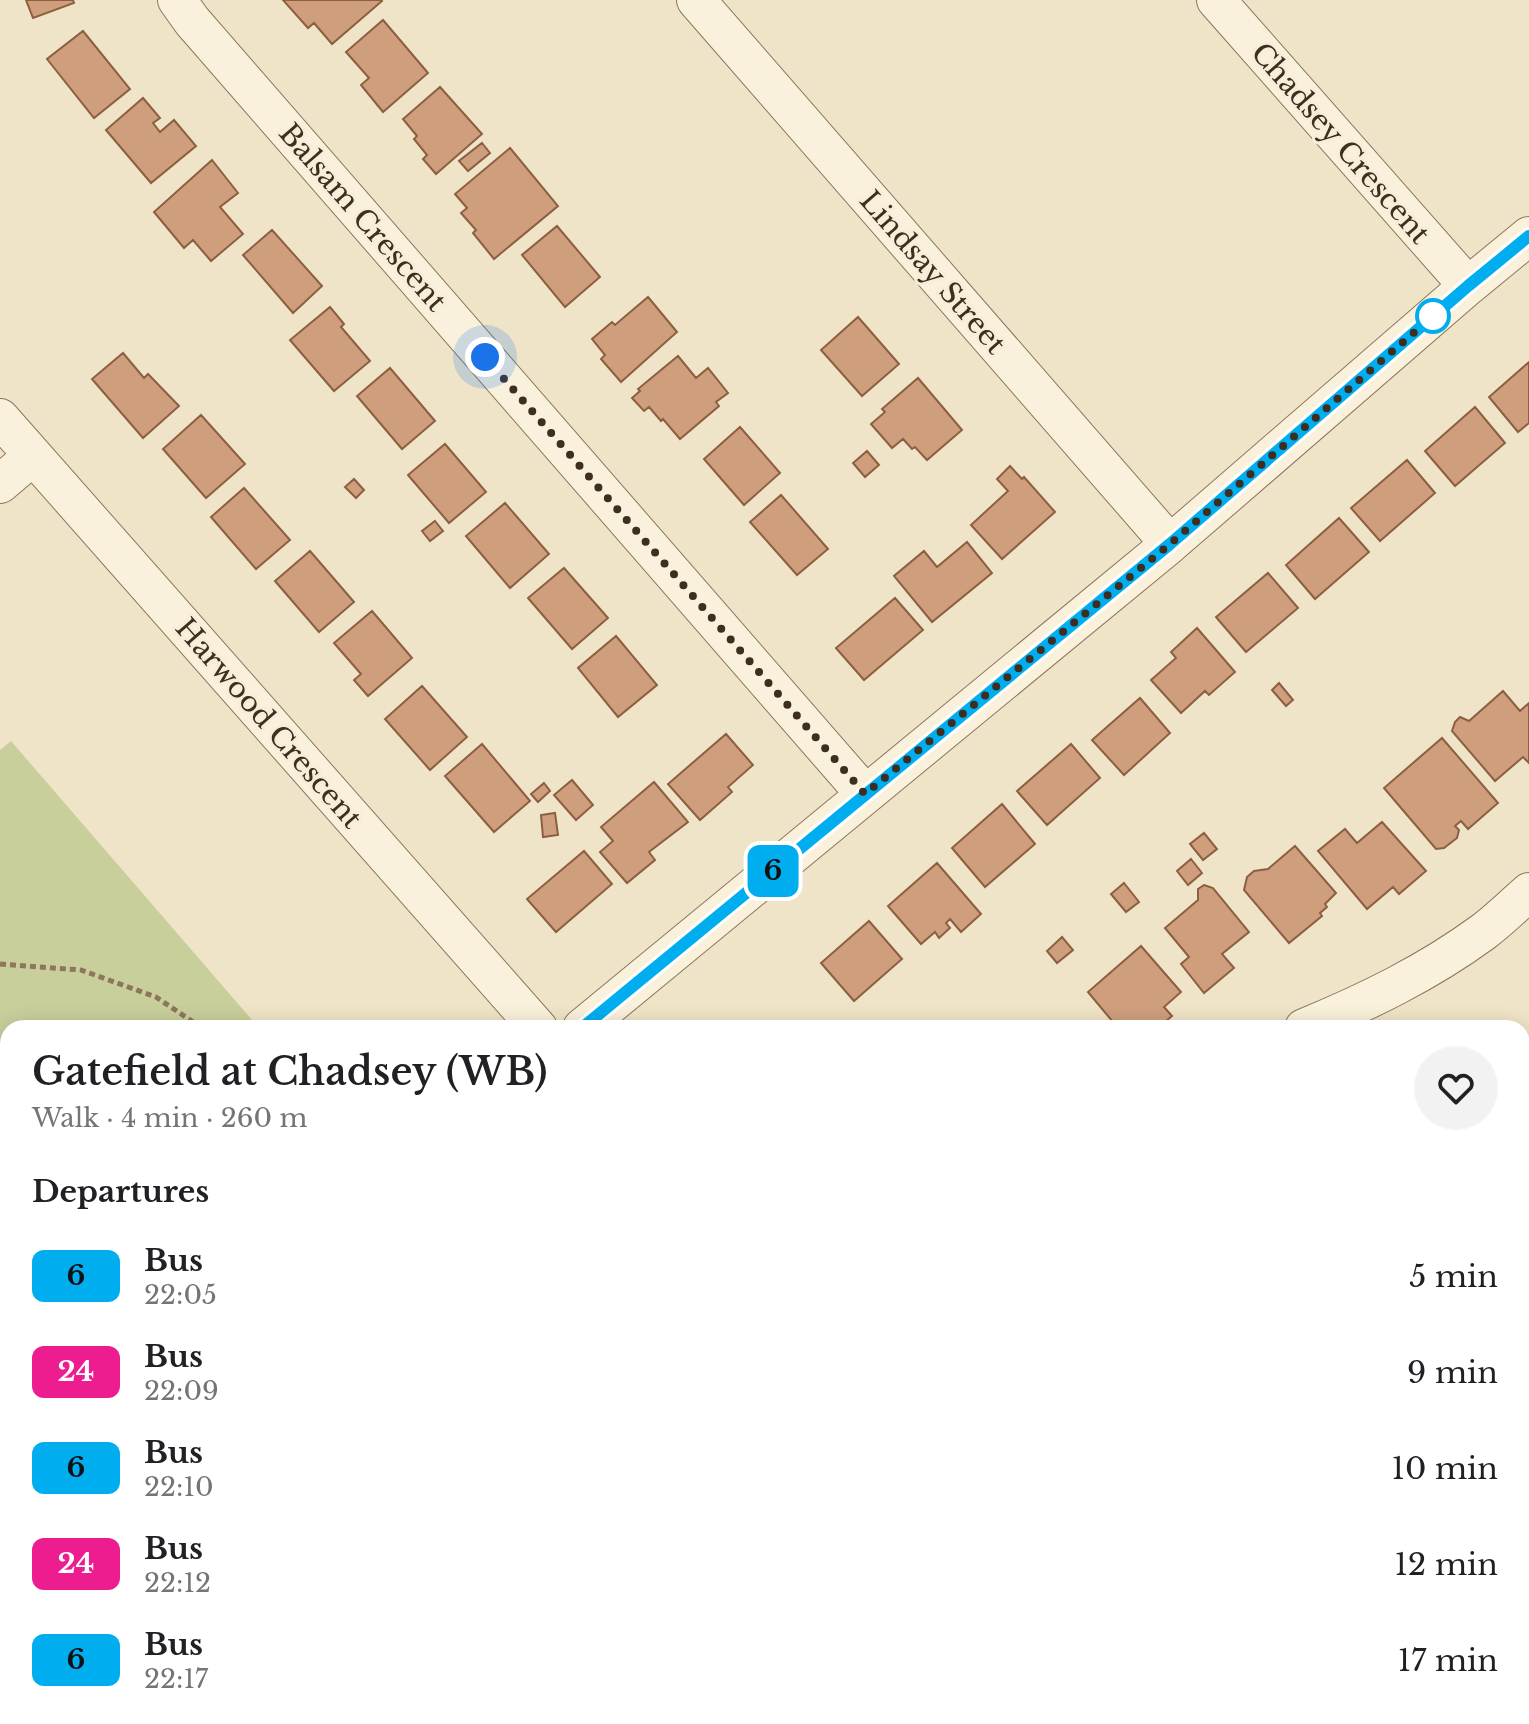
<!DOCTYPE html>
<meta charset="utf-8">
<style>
:root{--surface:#fff;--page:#f2f2f2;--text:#202124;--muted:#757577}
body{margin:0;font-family:"Libre Baskerville",serif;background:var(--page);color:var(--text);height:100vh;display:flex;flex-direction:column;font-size:30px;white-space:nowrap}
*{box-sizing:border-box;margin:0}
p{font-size:26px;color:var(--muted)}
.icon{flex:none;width:44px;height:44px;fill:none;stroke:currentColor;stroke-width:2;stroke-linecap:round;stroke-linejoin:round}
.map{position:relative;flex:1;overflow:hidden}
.side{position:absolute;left:0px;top:1020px;width:1530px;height:704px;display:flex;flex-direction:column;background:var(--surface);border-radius:24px 24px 0 0;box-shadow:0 4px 20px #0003}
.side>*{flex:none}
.badge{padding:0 16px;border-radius:12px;font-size:28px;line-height:52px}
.you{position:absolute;width:40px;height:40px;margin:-20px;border:6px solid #fff;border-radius:50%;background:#1a73e8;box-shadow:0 0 0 12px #1a73e833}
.map>.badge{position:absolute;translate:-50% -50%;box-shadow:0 0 0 4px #fff}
h2{padding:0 32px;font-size:30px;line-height:72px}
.round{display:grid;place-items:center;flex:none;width:84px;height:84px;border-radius:42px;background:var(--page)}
.overview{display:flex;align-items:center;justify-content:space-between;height:136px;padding:0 32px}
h1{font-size:38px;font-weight:600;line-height:60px}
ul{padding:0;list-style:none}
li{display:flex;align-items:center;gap:24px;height:96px;padding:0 32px}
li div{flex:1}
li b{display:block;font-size:30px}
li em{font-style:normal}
li .badge{min-width:88px;font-weight:700;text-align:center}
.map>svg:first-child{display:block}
</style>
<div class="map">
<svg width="1529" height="1724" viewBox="0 0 1529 1724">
<rect width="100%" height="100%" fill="#f0e4c8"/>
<!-- green -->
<path fill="#c9cf9b" d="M11 741 259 1028H8V1357L0 1348V750Z
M1529 1168V1256L1522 1258V1174Z
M1522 1549 1529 1559V1724H901L905 1716H1522Z"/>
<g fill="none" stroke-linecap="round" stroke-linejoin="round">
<!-- stream -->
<path stroke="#6f938a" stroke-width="10" d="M1522 1329 1529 1328"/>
</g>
<!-- building -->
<path fill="#cf9f7d" stroke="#8d5f41" stroke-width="2" d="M26 0H73L74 3 33 18Z
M283 0H381L382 1 332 44 314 23 308 28Z
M383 20 428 73 383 112 361 85 369 78 346 52Z
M83 31 130 89 94 118 47 59Z
M440 87 482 134 436 174 423 159 427 155 414 139 417 136 403 119Z
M143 98 160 118 153 123 160 132 174 120 196 146 151 183 106 130Z
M482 143 490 153 468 171 459 161Z
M510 148 558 206 494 259 473 233 476 230 461 213 467 208 455 194Z
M212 160 238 193 220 207 243 234 211 261 193 240 184 248 154 212Z
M557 226 600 277 565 307 522 255Z
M272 230 322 286 293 313 243 255Z
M648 297 677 332 621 382 601 359 605 355 592 339 612 322 615 325Z
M330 307 344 324 341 327 370 361 334 391 290 340Z
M858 317 899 364 862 396 821 350Z
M123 353 144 378 148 374 179 406 143 438 92 379Z
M678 356 696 378 708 368 728 393 716 402 719 406 680 439 663 419 661 421 649 407 644 411 632 398 640 391 638 389Z
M1529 362V423L1518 432 1489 397Z
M390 368 435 421 402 449 357 396Z
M918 378 962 430 927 460 915 447 912 449 903 439 892 448 871 424 885 412 882 409Z
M1475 407 1505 443 1455 486 1425 451Z
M201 415 245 464 206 498 163 449Z
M740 427 780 473 744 505 704 459Z
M445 444 486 492 449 523 408 475Z
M867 451 879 465 865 477 853 463Z
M1407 460 1435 493 1380 541 1351 508Z
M1010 466 1022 479 1024 477 1055 512 1002 559 971 525 1008 491 997 479Z
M354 479 364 490 356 498 345 487Z
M244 488 290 540 256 569 211 517Z
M781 495 828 549 797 575 750 522Z
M505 503 549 554 510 588 466 536Z
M1339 518 1369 552 1315 599 1286 565Z
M435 521 443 531 430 541 422 531Z
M967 542 992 573 932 622 894 576 924 551 937 567Z
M310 551 354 602 319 632 275 581Z
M564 568 608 618 572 649 528 598Z
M1268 573 1298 608 1246 652 1216 617Z
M895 598 923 630 864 680 836 648Z
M372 611 412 658 368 696 354 680 361 674 334 643Z
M1197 628 1235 672 1209 695 1205 691 1181 713 1151 680 1176 658 1171 652Z
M616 636 657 685 618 717 578 668Z
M1279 683 1293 700 1286 706 1272 690Z
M422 686 467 737 430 770 385 719Z
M1503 691 1520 711 1529 703V763L1523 757 1495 781 1452 731 1455 722 1460 717 1469 721Z
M1140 698 1170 733 1124 775 1092 740Z
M726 734 753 765 728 787 732 792 700 820 668 784Z
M1442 738 1498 803 1468 829 1461 821 1455 826 1459 830 1457 838 1444 848 1436 849 1384 788Z
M482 744 530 801 494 832 445 776Z
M1071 744 1100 778 1047 825 1017 791Z
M572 780 593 805 576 820 554 795Z
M654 782 688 822 649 852 655 860 627 883 600 852 613 841 601 827Z
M544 783 550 791 538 802 531 794Z
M1002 804 1035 844 985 887 952 848Z
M555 813 558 835 543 837 541 815Z
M1382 822 1426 871 1399 894 1393 887 1367 909 1318 851 1345 829 1357 843Z
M1204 833 1217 849 1203 860 1190 844Z
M1295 846 1336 893 1325 904 1327 907 1320 913 1322 916 1289 943 1244 890 1247 877 1254 871 1268 869Z
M584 851 612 884 556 932 527 899Z
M1191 859 1202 873 1188 885 1177 871Z
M937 863 981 914 961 932 950 919 946 923 950 928 939 938 935 932 921 944 888 906Z
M1124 883 1139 902 1126 912 1111 894Z
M1204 885 1213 888 1249 932 1222 954 1234 968 1204 993 1181 964 1189 957 1165 928 1198 900V889Z
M869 921 902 959 854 1001 821 963Z
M1062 937 1073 950 1057 963 1047 951Z
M1141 946 1181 992 1164 1007 1172 1016 1158 1028H1118L1088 992Z"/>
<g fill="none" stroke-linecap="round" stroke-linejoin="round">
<defs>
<path id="street" d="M177 0 192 21 865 794
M696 0 1170 544
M1216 0 1468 286
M0 418 538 1028
M0 484 33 456
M582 1028 1170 544 1468 286 1529 236
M1304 1028C1367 1002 1427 973 1483 932 1499 920 1514 905 1529 892"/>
</defs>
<!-- street casing -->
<use href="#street" stroke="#8d765c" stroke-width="40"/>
<!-- path -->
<path stroke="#8d765c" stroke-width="5" stroke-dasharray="6 4" stroke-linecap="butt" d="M0 964 81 970 156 997 202 1028
M0 1308 8 1317"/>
<!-- street -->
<use href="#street" stroke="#faf1dc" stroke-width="38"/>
</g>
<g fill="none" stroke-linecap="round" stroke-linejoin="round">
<defs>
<path id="line" d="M582 1028 1170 544 1468 286 1529 236"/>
</defs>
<!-- line casing -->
<use href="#line" stroke="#fff" stroke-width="18"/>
<!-- line -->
<use href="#line" stroke="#00aeef" stroke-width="12"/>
<!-- walk -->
<path stroke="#3d2e20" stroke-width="8" stroke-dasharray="0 14.4" d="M485 357 865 794 1170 544 1433 316"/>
</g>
<!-- markers -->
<circle fill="#fff" stroke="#00aeef" stroke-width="4" cx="1433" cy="316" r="16"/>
<g text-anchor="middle" stroke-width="6" stroke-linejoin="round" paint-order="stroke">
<!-- street labels -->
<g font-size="28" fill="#3d2e20" stroke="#f7eed8">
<text transform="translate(1341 143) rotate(49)" y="10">Chadsey Crescent</text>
<text transform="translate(363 217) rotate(49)" y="10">Balsam Crescent</text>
<text transform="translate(933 272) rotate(49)" y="10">Lindsay Street</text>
<text transform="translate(269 723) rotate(49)" y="10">Harwood Crescent</text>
</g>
</g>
</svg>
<div class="you" style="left:485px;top:357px"></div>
<b class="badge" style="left:773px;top:871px;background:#00aeef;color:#111">6</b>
<section class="side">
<div class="overview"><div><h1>Gatefield at Chadsey (WB)</h1><p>Walk · 4 min · 260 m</p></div><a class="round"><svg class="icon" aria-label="heart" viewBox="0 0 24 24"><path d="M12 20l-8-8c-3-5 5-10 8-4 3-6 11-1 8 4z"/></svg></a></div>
<h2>Departures</h2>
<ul>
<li><span class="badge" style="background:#00aeef;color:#111">6</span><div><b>Bus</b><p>22:05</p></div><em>5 min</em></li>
<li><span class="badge" style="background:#ed1d8f;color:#fff">24</span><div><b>Bus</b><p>22:09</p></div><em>9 min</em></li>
<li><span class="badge" style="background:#00aeef;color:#111">6</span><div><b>Bus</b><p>22:10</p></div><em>10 min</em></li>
<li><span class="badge" style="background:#ed1d8f;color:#fff">24</span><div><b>Bus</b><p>22:12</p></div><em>12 min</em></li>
<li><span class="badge" style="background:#00aeef;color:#111">6</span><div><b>Bus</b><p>22:17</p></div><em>17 min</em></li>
</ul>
</section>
</div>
